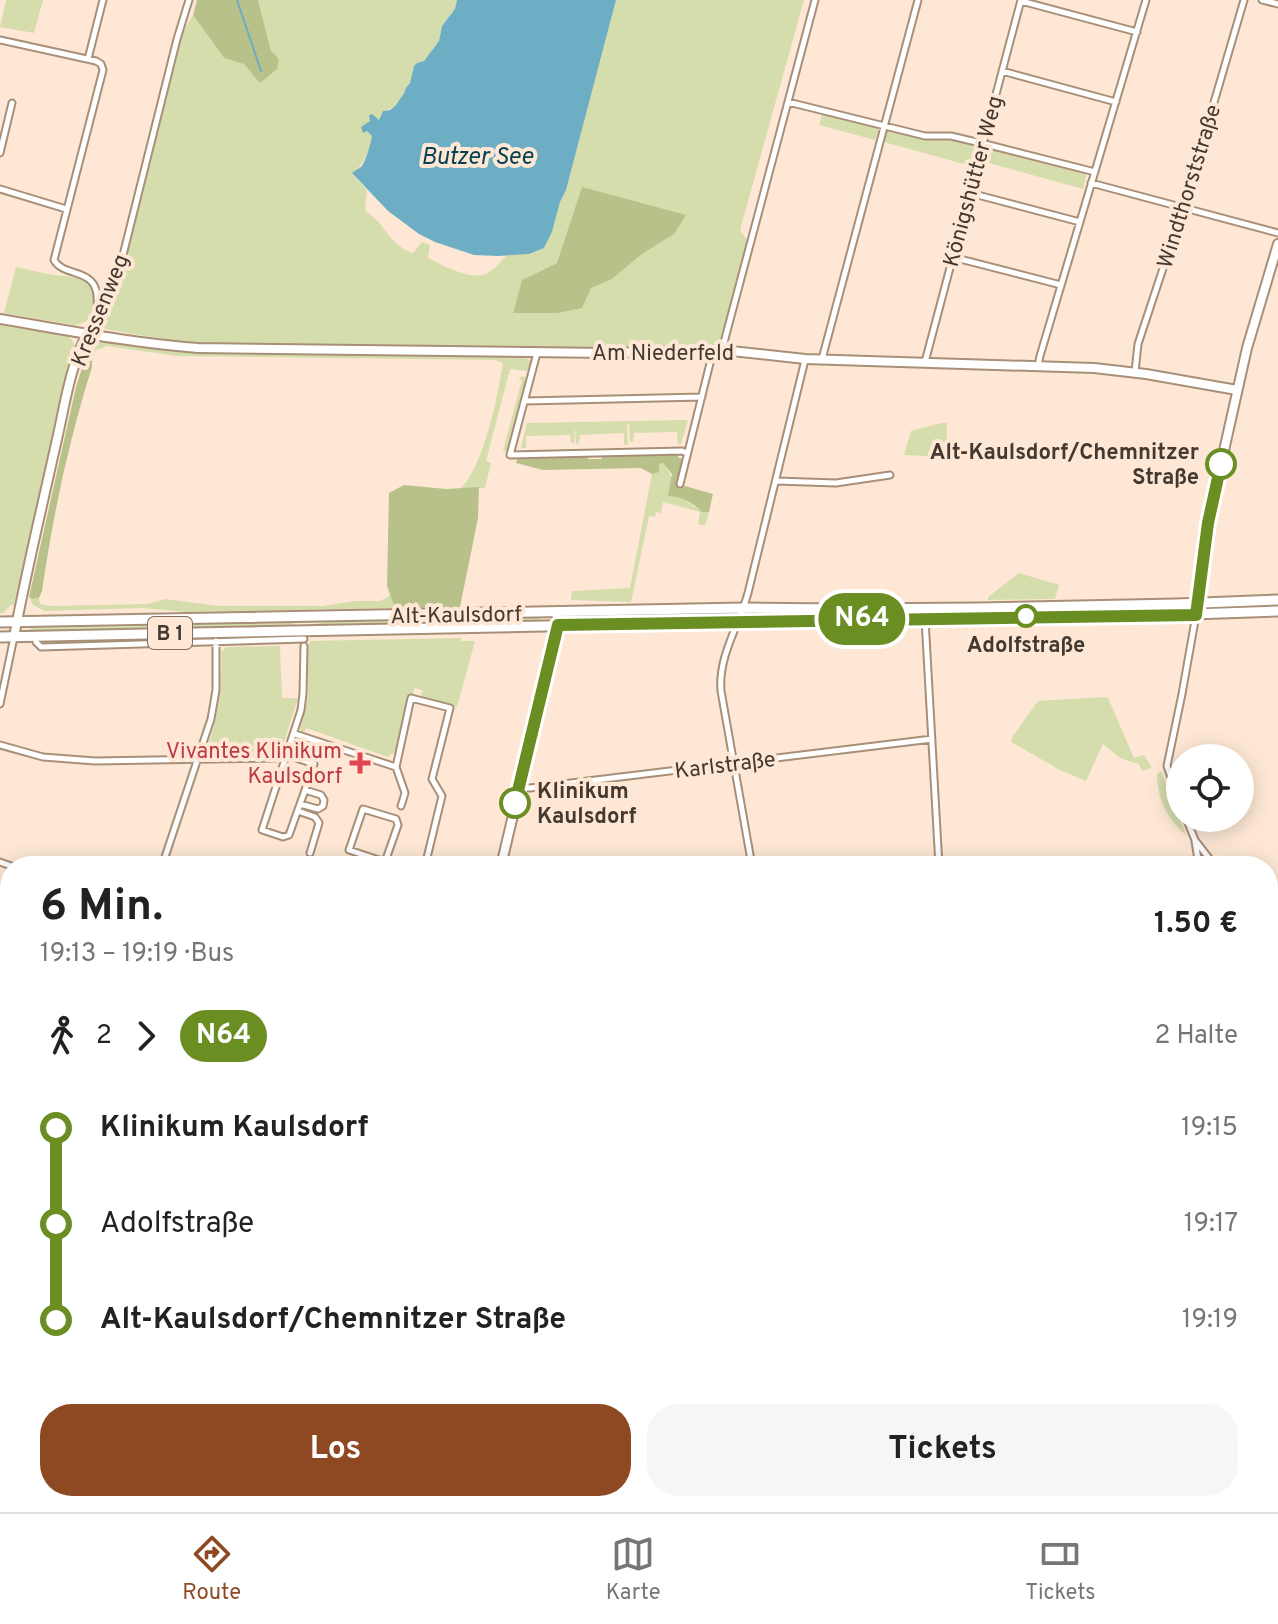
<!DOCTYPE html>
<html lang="de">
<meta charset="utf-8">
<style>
:root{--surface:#fff;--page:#f6f6f6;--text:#222;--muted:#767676;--line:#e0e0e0;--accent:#8f4922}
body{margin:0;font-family:Overpass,sans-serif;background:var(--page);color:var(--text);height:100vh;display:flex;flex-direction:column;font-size:30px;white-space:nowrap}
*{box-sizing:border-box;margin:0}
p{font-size:26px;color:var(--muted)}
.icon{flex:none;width:44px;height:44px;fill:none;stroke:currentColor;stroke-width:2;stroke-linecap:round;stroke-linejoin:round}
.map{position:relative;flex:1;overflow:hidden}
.details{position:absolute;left:0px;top:856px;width:1278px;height:656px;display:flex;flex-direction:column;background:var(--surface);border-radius:32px 32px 0 0;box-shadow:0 4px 20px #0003}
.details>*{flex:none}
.badge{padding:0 16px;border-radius:26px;font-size:28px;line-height:52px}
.controls{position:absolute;left:1166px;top:744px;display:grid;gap:16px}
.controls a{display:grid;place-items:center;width:88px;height:88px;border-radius:50%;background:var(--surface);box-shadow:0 4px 20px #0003;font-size:40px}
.map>.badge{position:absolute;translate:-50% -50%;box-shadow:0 0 0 4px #fff}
.legs{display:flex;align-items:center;gap:12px;height:88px;padding:0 40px;font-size:26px}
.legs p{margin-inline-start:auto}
.summary{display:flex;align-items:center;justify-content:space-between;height:136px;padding:0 40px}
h1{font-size:44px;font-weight:700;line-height:60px}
.button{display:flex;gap:16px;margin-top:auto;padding:16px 40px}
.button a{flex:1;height:92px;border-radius:32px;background:var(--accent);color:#fff;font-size:32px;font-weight:700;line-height:92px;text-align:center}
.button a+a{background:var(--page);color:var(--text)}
ul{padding:0 40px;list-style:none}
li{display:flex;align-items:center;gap:28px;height:96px;font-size:30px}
li i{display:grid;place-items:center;width:12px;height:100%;margin:0 10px;background:currentColor}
li i::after{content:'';width:20px;height:20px;margin:-10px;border:6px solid;border-radius:50%;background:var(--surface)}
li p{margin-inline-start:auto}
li:first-child i{background:linear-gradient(#0000 50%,currentColor 0)}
li:last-child i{background:linear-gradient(currentColor 50%,#0000 0)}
.menu{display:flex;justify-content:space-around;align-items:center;height:112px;border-top:2px solid var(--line);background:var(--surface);font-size:22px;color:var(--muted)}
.menu a{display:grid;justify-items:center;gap:4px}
.menu .selected{color:var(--accent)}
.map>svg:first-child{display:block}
</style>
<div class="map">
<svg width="1278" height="1512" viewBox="0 0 1278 1512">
<rect width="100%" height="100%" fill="#fee8d5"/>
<!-- green -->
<path fill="#d5ddac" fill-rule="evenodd" d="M6 0H43L34 33 0 27Z
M258 0H457L455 9 442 26 439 41 424 61 417 63 410 83 396 105 382 113 381 117 379 120 375 117 370 120 367 131 372 136C371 151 363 165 352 174L367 190 365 210C370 215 377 219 381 225 391 238 397 248 413 253L422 242 430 245 428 258C442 265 473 282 488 273 495 269 501 261 507 255L529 254 544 248 552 232 560 202 566 190 616 0H804L740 230 748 241 720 341 709 346 576 348 221 344 178 342 105 329 100 321C117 286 130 251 135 212L183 32 193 15 224 58 271 51ZM674 234 642 254 612 279 513 313 522 280 557 263Z
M822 114 879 127 875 140 819 125Z
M887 131 921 138 956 140 977 147 971 166 884 142Z
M989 147 1087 172 1083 189 985 162Z
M16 267C27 269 37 272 48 274 71 278 101 273 93 310 90 320 85 323 75 325L4 313Z
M0 323 66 335C82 345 73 360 68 375L14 605H11L3 613H0Z
M101 342 192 353 522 357 530 360 531 366 527 371 510 369 486 461 491 463 485 488H461C484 465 498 395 503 363L495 360 177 356 107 346 96 350 92 361 89 358 85 359 91 346Z
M523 376 527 380V383L508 452 503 451 522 380 518 379Z
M688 420 681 444H678L677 432 634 433 633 442H630L629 424 627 425 628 445H624V433L580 435 579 443 576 444 575 426 574 443H571L570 435 526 436V448H521L527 423Z
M941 423H947L946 457 904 455 911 431Z
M663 463C672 474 673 484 680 494 685 502 695 506 702 512H709L705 526 698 524 700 512 663 502 661 513 656 512 655 517 649 516 631 602 571 600 572 591 630 588 652 474 655 473 659 464Z
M1019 573 1059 585 1055 599 988 600V597Z
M391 595 395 608 186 612 143 608 45 611 33 605 29 597 33 599 39 598 40 604 50 606 148 604 165 599 219 606H322L355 601H380Z
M539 617V622L309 627 314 624 348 620Z
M292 621 296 627 31 633V628L150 626 181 623Z
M210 636 212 640 195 641 194 639 172 641 43 645 39 642 40 640Z
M461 638V641H475L457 707 421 698 422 690 414 688 413 696 410 695 396 751 388 757 306 728 304 733 300 732 308 698V645L310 641Z
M280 646 282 698H298L281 752 211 754 207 749C218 718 223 684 221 652L226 647Z
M1104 697 1108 698 1134 758 1144 755 1151 766V768L1142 771 1139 764 1120 758 1103 744 1086 781 1060 770 1011 742 1013 736 1038 701Z
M1161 771 1186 835C1166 818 1158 800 1157 774Z
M10 1169V1308L0 1307V1211Z
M474 1502H515L514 1512H473Z"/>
<!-- forest -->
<path fill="#b8c18a" d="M197 0H258L271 51 279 59 277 69 260 83 244 64 224 58 193 15Z
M582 187 686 215 674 234 642 254 612 279 591 288 582 308 558 313H513L522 280 557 263Z
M89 358 92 361V367C69 440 53 515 42 591L39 598 33 599 29 597 76 387 85 359Z
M678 454V457L684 460 678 484 713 494 709 512H702C692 502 682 497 668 496L672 474 663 463 659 464V472L652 474 641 468 543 470 516 463 518 457 587 456 588 459H601L603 456Z
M404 485 446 489 479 487 478 518 460 607 395 608 387 586 389 493Z"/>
<!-- water -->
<path fill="#6daec5" d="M457 0H616L566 190 560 202 552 232 544 248 529 254 498 256 474 255 435 242 419 234 388 211 352 173C353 172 361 167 362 166 366 160 371 143 372 136L367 131 363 133 361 127 370 121 369 115 372 114 379 120 383 111 390 110 396 105 404 93 406 88 410 83 414 66 417 63 424 61 439 41 442 26 455 9Z"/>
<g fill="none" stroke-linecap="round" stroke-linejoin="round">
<!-- stream -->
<path stroke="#6daec5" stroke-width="2" d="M237 0 261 71"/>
<defs>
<path id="street" d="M1262 0 1278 4
M1021 1 1137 32
M0 40 96 61 101 64 103 70 54 260C63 276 90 269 96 290 99 299 96 309 97 318
M88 59 103 0
M1002 71 1116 102
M788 102 925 136H951L989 145 1095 172
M0 153 12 103
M1091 183 1278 233
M0 189 66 209
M970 193 1080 222
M952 257 1061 285
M87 334 97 318 123 255 177 39 189 0
M722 350 815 0
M537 353 510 455 682 451 687 453
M822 359 918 0
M925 362 1021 0
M1038 366 1040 356 1146 0
M1135 372 1138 344 1183 208 1244 0
M525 401 702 397
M776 481 836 483 890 475
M680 484 713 351
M925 619 939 866
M36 637V642L41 647 304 639
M0 704 14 637
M295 734 396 767 411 698 450 708 432 779 442 796 425 866
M0 745 43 757 95 761 275 758
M287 755 314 764 305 790
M396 767 405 793 401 806
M520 787 530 788 932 739
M1180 803 1167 766 1182 694 1196 615
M300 804 318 809 323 806 324 800 321 795 305 790 289 835 283 837 262 830 301 710 303 694 304 646
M298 811 315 817 319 823 310 853
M1186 818 1195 840 1215 866
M1195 841 1199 866
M0 862 11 866
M385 862 398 825 396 819 363 809 349 850 385 862 402 866
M162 866 211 719 216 690V641
M752 866 721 691C718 656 739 626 748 593L805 360
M1268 921 1278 930
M1268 993 1278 996
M0 1002 10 978
M1268 1078 1278 1090
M1268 1116 1278 1109
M1268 1292 1278 1295
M885 1502 894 1512
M24 1512 28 1502
M860 1512 868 1502"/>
<path id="secondary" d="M0 319C66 330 131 343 198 348L607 353 722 350 805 359 1094 368 1146 374 1237 390
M1197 606 1208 523 1221 464 1247 348 1278 244
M14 637C26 573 41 511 55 448 64 411 69 368 87 334
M501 866 558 625 556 612
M0 1313 10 1315
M0 1499H10
M105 1502 256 1506 354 1512
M701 1512 709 1502"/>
<path id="primary" d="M0 622 744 608 840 609 978 608 1176 604 1278 600
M0 637 885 619 1135 616 1278 611"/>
</defs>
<!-- street casing -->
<use href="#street" stroke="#a88f78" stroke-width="9"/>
<!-- secondary casing -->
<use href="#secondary" stroke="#a88f78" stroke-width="12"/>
<!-- primary casing -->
<use href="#primary" stroke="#a88f78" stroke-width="13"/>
<!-- street -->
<use href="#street" stroke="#fff" stroke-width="5"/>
<!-- secondary -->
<use href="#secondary" stroke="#fff" stroke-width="8"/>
<!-- primary -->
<use href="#primary" stroke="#fff" stroke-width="9"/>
<!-- tram -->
<path stroke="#74665b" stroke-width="2" d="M0 1400H10
M1268 1425 1278 1427"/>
<!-- rail -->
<path stroke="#74665b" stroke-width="2" stroke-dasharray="16 8" stroke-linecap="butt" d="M0 1391H10
M1268 1411H1278"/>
</g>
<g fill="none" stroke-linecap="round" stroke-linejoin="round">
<defs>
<path id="line-1" d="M515 803 558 625 1196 615 1208 523 1221 464"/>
</defs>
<!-- line-1 casing -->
<use href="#line-1" stroke="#fff" stroke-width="18"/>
<!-- line-1 -->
<use href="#line-1" stroke="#6b8e23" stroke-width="12"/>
</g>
<!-- markers -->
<g fill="#fff" stroke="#6b8e23" stroke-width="4">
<circle cx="1221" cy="464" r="14"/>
<circle cx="1026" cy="616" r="10"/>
<circle cx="515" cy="803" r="14"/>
</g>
<path fill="#e0444e" stroke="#fee8d5" stroke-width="3" d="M356 751h8v8h8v8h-8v8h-8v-8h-8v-8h8z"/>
<g text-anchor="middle" stroke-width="8" stroke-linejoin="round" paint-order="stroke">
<!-- shield labels -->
<rect fill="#fee8d5" stroke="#7c6e62" stroke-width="2" x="148" y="617" width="44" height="32" rx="6"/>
<g font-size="20" font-weight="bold" fill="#443930">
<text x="170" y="640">B 1</text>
</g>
<!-- street labels -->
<g font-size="22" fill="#443930" stroke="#fee8d5">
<text transform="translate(972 181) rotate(-75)" y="8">Königshütter Weg</text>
<text transform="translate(1188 186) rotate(-73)" y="8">Windthorststraße</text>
<text transform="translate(99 310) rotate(-68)" y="8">Kressenweg</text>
<text x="663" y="360">Am Niederfeld</text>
<text transform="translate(456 614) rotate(-1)" y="8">Alt-Kaulsdorf</text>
<text transform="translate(725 764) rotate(-7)" y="8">Karlstraße</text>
</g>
<!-- stop labels -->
<g font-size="22" font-weight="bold" fill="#443930" stroke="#fee8d5" text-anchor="end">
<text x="1199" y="459">Alt-Kaulsdorf/Chemnitzer<tspan x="1199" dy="25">Straße</tspan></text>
<text x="1026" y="652" text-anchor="middle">Adolfstraße</text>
<text x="537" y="798" text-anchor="start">Klinikum<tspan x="537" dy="25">Kaulsdorf</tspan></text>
</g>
<!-- health labels -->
<g font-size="22" fill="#be3a42" stroke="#fee8d5" text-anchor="end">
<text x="342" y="758">Vivantes Klinikum<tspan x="342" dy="25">Kaulsdorf</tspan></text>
</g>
<!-- water labels -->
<g font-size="24" font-style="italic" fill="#064253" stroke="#fee8d5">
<text x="477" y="164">Butzer See</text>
</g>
</g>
</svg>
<div class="controls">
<a><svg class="icon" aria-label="locate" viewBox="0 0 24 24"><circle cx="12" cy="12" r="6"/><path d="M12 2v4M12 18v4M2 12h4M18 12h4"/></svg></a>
</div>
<b class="badge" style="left:862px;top:619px;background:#6b8e23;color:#fff">N64</b>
<section class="details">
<div class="summary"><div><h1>6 Min.</h1><p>19:13 – 19:19 · Bus</p></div><b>1.50 €</b></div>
<div class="legs"><svg class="icon" aria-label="walk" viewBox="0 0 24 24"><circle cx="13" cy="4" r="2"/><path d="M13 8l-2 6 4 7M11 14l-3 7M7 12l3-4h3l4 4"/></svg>2<svg class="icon" aria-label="forward" viewBox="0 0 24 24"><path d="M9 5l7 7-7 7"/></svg><b class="badge" style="background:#6b8e23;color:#fff">N64</b><p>2 Halte</p></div>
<ul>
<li><i style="color:#6b8e23"></i><b>Klinikum Kaulsdorf</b><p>19:15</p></li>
<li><i style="color:#6b8e23"></i><span>Adolfstraße</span><p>19:17</p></li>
<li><i style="color:#6b8e23"></i><b>Alt-Kaulsdorf/Chemnitzer Straße</b><p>19:19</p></li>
</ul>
<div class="button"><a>Los</a><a>Tickets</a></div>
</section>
</div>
<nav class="menu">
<a class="selected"><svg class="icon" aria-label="directions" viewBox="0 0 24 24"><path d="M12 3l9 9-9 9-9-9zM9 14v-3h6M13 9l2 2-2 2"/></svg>Route</a>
<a><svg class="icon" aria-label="map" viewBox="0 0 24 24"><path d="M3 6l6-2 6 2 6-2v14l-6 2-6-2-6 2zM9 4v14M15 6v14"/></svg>Karte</a>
<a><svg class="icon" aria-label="tickets" viewBox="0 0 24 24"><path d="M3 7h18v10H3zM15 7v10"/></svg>Tickets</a>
</nav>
